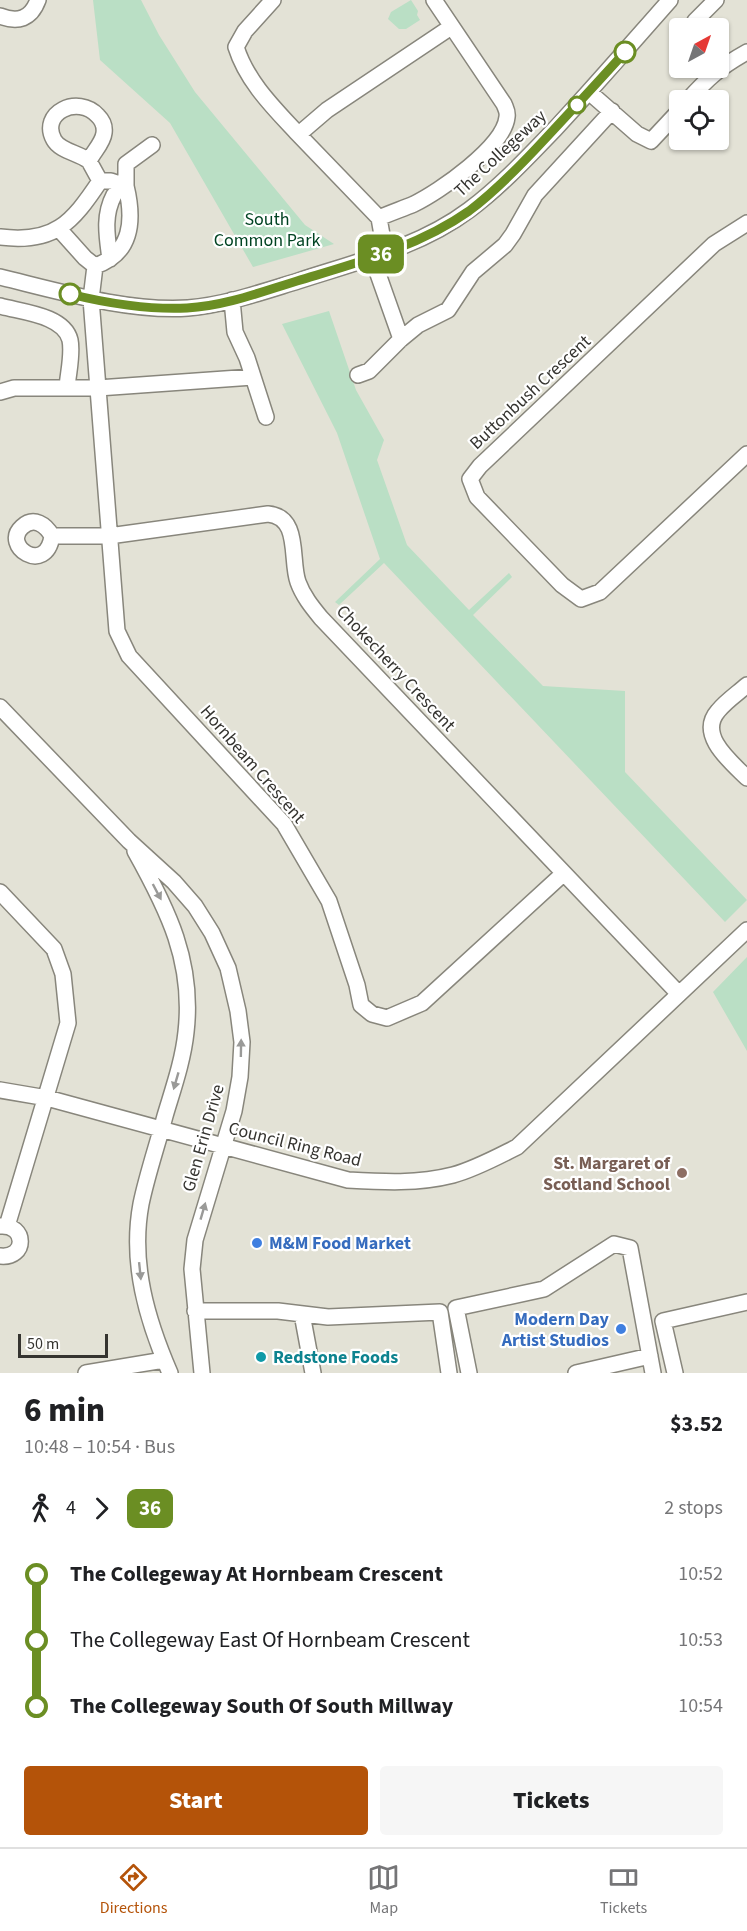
<!DOCTYPE html>
<meta charset="utf-8">
<style>
:root{--surface:#fff;--page:#f6f6f6;--text:#202124;--muted:#757577;--line:#e0e0e0;--accent:#b45309}
body{margin:0;font-family:"Source Sans 3",sans-serif;background:var(--page);color:var(--text);height:100vh;display:flex;flex-direction:column;font-size:22px;white-space:nowrap}
*{box-sizing:border-box;margin:0}
p{font-size:20px;color:var(--muted)}
.icon{flex:none;width:33px;height:33px;fill:none;stroke:currentColor;stroke-width:2;stroke-linecap:round;stroke-linejoin:round}
.map{position:relative;height:1373px;overflow:hidden}
.drawer{display:flex;flex-direction:column;background:var(--surface);flex:1}
.drawer>*{flex:none}
.badge{padding:0 12px;border-radius:9px;font-size:21px;line-height:39px}
.needle{width:39px;rotate:40deg}
.buttons{position:absolute;left:669px;top:18px;display:grid;gap:12px}
.buttons a{display:grid;place-items:center;width:60px;height:60px;border-radius:6px;background:var(--surface);box-shadow:0 2px 4px #0004;font-size:30px}
.scale{position:absolute;left:18px;bottom:15px;width:90px;box-sizing:border-box;padding-left:6px;border:3px solid #353430;border-top:0;font-size:16px;line-height:21px;white-space:nowrap;color:#353430;-webkit-text-stroke:4px #fff;paint-order:stroke}
.map>.badge{position:absolute;translate:-50% -50%;box-shadow:0 0 0 3px #fff}
.legs{display:flex;align-items:center;gap:9px;height:66px;padding:0 24px;font-size:20px}
.legs p{margin-inline-start:auto}
.headline{display:flex;align-items:center;justify-content:space-between;height:102px;padding:0 24px}
h1{font-size:33px;font-weight:800;line-height:45px}
.primary-button{display:flex;gap:12px;margin-top:auto;padding:12px 24px}
.primary-button a{flex:1;height:69px;border-radius:6px;background:var(--accent);color:#fff;font-size:24px;font-weight:800;line-height:69px;text-align:center}
.primary-button a+a{background:var(--page);color:var(--text)}
ul{padding:0 24px;list-style:none}
li{display:flex;align-items:center;gap:21px;height:66px;font-size:22px}
li i{display:grid;place-items:center;width:9px;height:100%;margin:0 8px;background:currentColor}
li i::after{content:'';width:15px;height:15px;margin:-8px;border:4px solid;border-radius:50%;background:var(--surface)}
li p{margin-inline-start:auto}
li:first-child i{background:linear-gradient(#0000 50%,currentColor 0)}
li:last-child i{background:linear-gradient(currentColor 50%,#0000 0)}
.tabs{display:flex;justify-content:space-around;align-items:center;height:84px;border-top:2px solid var(--line);background:var(--surface);font-size:16px;color:var(--muted)}
.tabs a{display:grid;justify-items:center;gap:3px}
.tabs .active{color:var(--accent)}
.map>svg:first-child{display:block}
</style>
<div class="map">
<svg width="747" height="1373" viewBox="0 0 747 1373">
<rect width="100%" height="100%" fill="#e3e2d6"/>
<!-- green -->
<path fill="#badfc5" d="M93 0H141L159 35 195 92 305 225 334 244 253 267 170 123 100 60Z
M411 0 418 11 417 15 420 20 406 29H399L388 19 391 12Z
M329 311 356 390 384 440 377 460 407 545 469 610 509 573 512 577 473 615 543 686 625 691V772L747 900 725 922 384 563 339 605 335 602 380 559 337 433 282 324Z
M747 957V1051L713 992Z"/>
<g fill="none" stroke-linecap="round" stroke-linejoin="round">
<defs>
<path id="minor" d="M273 0 245 31 236 47C247 82 274 108 298 134 325 162 352 190 379 218 390 213 402 209 414 204 439 192 504 147 507 117 508 112 506 109 504 104L434 0
M0 16C18 23 31 19 38 0
M693 28 695 21 716 0
M589 92 637 134 651 141 680 110
M688 100C708 78 720 67 747 52
M299 134 327 110 451 27
M89 161C79 153 60 151 54 140 39 113 78 94 98 116 102 120 105 126 104 133 103 143 93 152 89 161L100 181
M126 186V164L152 145
M379 218 385 252
M747 223 714 244 480 466 470 479 477 497 562 585 581 599 600 592 747 454
M59 229 85 258 95 266
M0 237C54 244 72 223 100 181H111L126 186C134 219 133 253 95 266L91 299 117 631 129 656 284 824 329 901 357 985 361 1005 372 1014 387 1018 422 1003 564 873
M372 257 401 339
M110 259C107 236 103 216 114 195
M0 277C58 291 128 312 188 308 225 305 262 292 298 281 356 262 420 247 469 210 501 186 528 157 555 129 594 87 632 43 670 0
M232 300 235 332 247 358 266 417
M0 306C21 312 64 315 70 340 73 354 68 373 67 388
M358 375 369 371 401 339 418 325 448 310 473 272 505 245 513 234 535 195 612 111
M0 392 14 388H98L253 377
M52 536C46 576 1 546 22 527 34 516 46 525 52 536H109L268 514C301 517 290 560 298 582 303 596 312 607 321 618L679 994
M747 685C738 693 726 701 718 711 697 735 731 762 747 778
M0 707 129 841 174 882 195 906 212 933 228 968 238 1011 242 1042 240 1077 234 1111 195 1240 192 1269 202 1373
M135 851C168 910 194 962 186 1032 183 1061 173 1089 165 1116 157 1146 147 1175 141 1204 130 1263 147 1320 170 1373
M0 892 54 949 63 974 68 1023 7 1226
M0 1090 47 1098 348 1180C383 1182 418 1184 453 1175 475 1169 497 1157 517 1147L747 930
M0 1226C27 1224 27 1259 0 1256
M195 1311H278L328 1317 440 1312 449 1373
M302 1314 313 1373
M86 1373 164 1360
M469 1373 456 1308 544 1289 614 1244 630 1248 653 1373
M576 1373 650 1356
M675 1373 663 1321 747 1302"/>
</defs>
<!-- minor casing -->
<use href="#minor" stroke="#88867c" stroke-width="18"/>
<!-- minor -->
<use href="#minor" stroke="#fff" stroke-width="15"/>
</g>
<!-- one-way arrows -->
<defs><path id="oneway-solid" d="M-6-.8H1V-3.2L6.5 0L1 3.2V.8H-6Z" transform="scale(1.5)"/></defs>
<g fill="#9a9a98">
<use href="#oneway-solid" transform="translate(157 892) rotate(62)"/>
<use href="#oneway-solid" transform="translate(241 1048) rotate(-89)"/>
<use href="#oneway-solid" transform="translate(176 1081) rotate(106)"/>
<use href="#oneway-solid" transform="translate(203 1211) rotate(-74)"/>
<use href="#oneway-solid" transform="translate(140 1271) rotate(84)"/>
</g>
<g fill="none" stroke-linecap="round" stroke-linejoin="round">
<defs>
<path id="line-1" d="M70 294C105 303 150 310 187 308 225 306 261 292 297 281 356 263 418 247 469 211 497 190 521 165 545 139 572 110 599 81 625 52"/>
</defs>
<!-- line-1 casing -->
<use href="#line-1" stroke="#fff" stroke-width="14"/>
<!-- line-1 -->
<use href="#line-1" stroke="#6b8e23" stroke-width="9"/>
</g>
<!-- markers -->
<g fill="#fff" stroke="#6b8e23" stroke-width="3">
<circle cx="625" cy="52" r="10"/>
<circle cx="577" cy="105" r="8"/>
<circle cx="70" cy="294" r="10"/>
</g>
<circle fill="#8d6e63" stroke="#fff" stroke-width="2" cx="682" cy="1173" r="6"/>
<g fill="#3f7fe0" stroke="#fff" stroke-width="2">
<circle cx="257" cy="1243" r="6"/>
<circle cx="621" cy="1329" r="6"/>
</g>
<circle fill="#0f9aa8" stroke="#fff" stroke-width="2" cx="261" cy="1357" r="6"/>
<g text-anchor="middle" stroke-width="4.5" stroke-linejoin="round" paint-order="stroke">
<!-- street labels -->
<g font-size="18" fill="#353430" stroke="#fff">
<text transform="translate(500 153) rotate(-43)" y="6">The Collegeway</text>
<text transform="translate(530 392) rotate(-43)" y="6">Buttonbush Crescent</text>
<text transform="translate(396 668) rotate(47)" y="6">Chokecherry Crescent</text>
<text transform="translate(253 764) rotate(49)" y="6">Hornbeam Crescent</text>
<text transform="translate(203 1138) rotate(-74)" y="6">Glen Erin Drive</text>
<text transform="translate(295 1144) rotate(14)" y="6">Council Ring Road</text>
</g>
<!-- park labels -->
<g font-size="18" fill="#004322" stroke="#fff">
<text x="267" y="225">South<tspan x="267" dy="21">Common Park</tspan></text>
</g>
<!-- education labels -->
<g font-size="18" font-weight="bold" fill="#785e54" stroke="#fff" text-anchor="end">
<text x="670" y="1169">St. Margaret of<tspan x="670" dy="21">Scotland School</tspan></text>
</g>
<!-- shop labels -->
<g font-size="18" font-weight="bold" fill="#366cbe" stroke="#fff" text-anchor="start">
<text x="269" y="1249">M&amp;M Food Market</text>
<text x="609" y="1325" text-anchor="end">Modern Day<tspan x="609" dy="21">Artist Studios</tspan></text>
</g>
<!-- culture labels -->
<g font-size="18" font-weight="bold" fill="#0d838f" stroke="#fff" text-anchor="start">
<text x="273" y="1363">Redstone Foods</text>
</g>
</g>
</svg>
<div class="buttons">
<a><svg class="needle" viewBox="-14 -14 28 28"><path d="M0-13l5 13h-10z" fill="#e53935"/><path d="M0 13l5-13h-10z" fill="#757577"/></svg></a>
<a><svg class="icon" aria-label="locate" viewBox="0 0 24 24"><circle cx="12" cy="12" r="6"/><path d="M12 2v4M12 18v4M2 12h4M18 12h4"/></svg></a>
</div>
<div class="scale">50 m</div>
<b class="badge" style="left:381px;top:254px;background:#6b8e23;color:#fff">36</b>
</div>
<section class="drawer">
<div class="headline"><div><h1>6 min</h1><p>10:48 – 10:54 · Bus</p></div><b>$3.52</b></div>
<div class="legs"><svg class="icon" aria-label="walk" viewBox="0 0 24 24"><circle cx="13" cy="4" r="2"/><path d="M13 8l-2 6 4 7M11 14l-3 7M7 12l3-4h3l4 4"/></svg>4<svg class="icon" aria-label="forward" viewBox="0 0 24 24"><path d="M9 5l7 7-7 7"/></svg><b class="badge" style="background:#6b8e23;color:#fff">36</b><p>2 stops</p></div>
<ul>
<li><i style="color:#6b8e23"></i><b>The Collegeway At Hornbeam Crescent</b><p>10:52</p></li>
<li><i style="color:#6b8e23"></i><span>The Collegeway East Of Hornbeam Crescent</span><p>10:53</p></li>
<li><i style="color:#6b8e23"></i><b>The Collegeway South Of South Millway</b><p>10:54</p></li>
</ul>
<div class="primary-button"><a>Start</a><a>Tickets</a></div>
</section>
<nav class="tabs">
<a class="active"><svg class="icon" aria-label="directions" viewBox="0 0 24 24"><path d="M12 3l9 9-9 9-9-9zM9 14v-3h6M13 9l2 2-2 2"/></svg>Directions</a>
<a><svg class="icon" aria-label="map" viewBox="0 0 24 24"><path d="M3 6l6-2 6 2 6-2v14l-6 2-6-2-6 2zM9 4v14M15 6v14"/></svg>Map</a>
<a><svg class="icon" aria-label="tickets" viewBox="0 0 24 24"><path d="M3 7h18v10H3zM15 7v10"/></svg>Tickets</a>
</nav>
